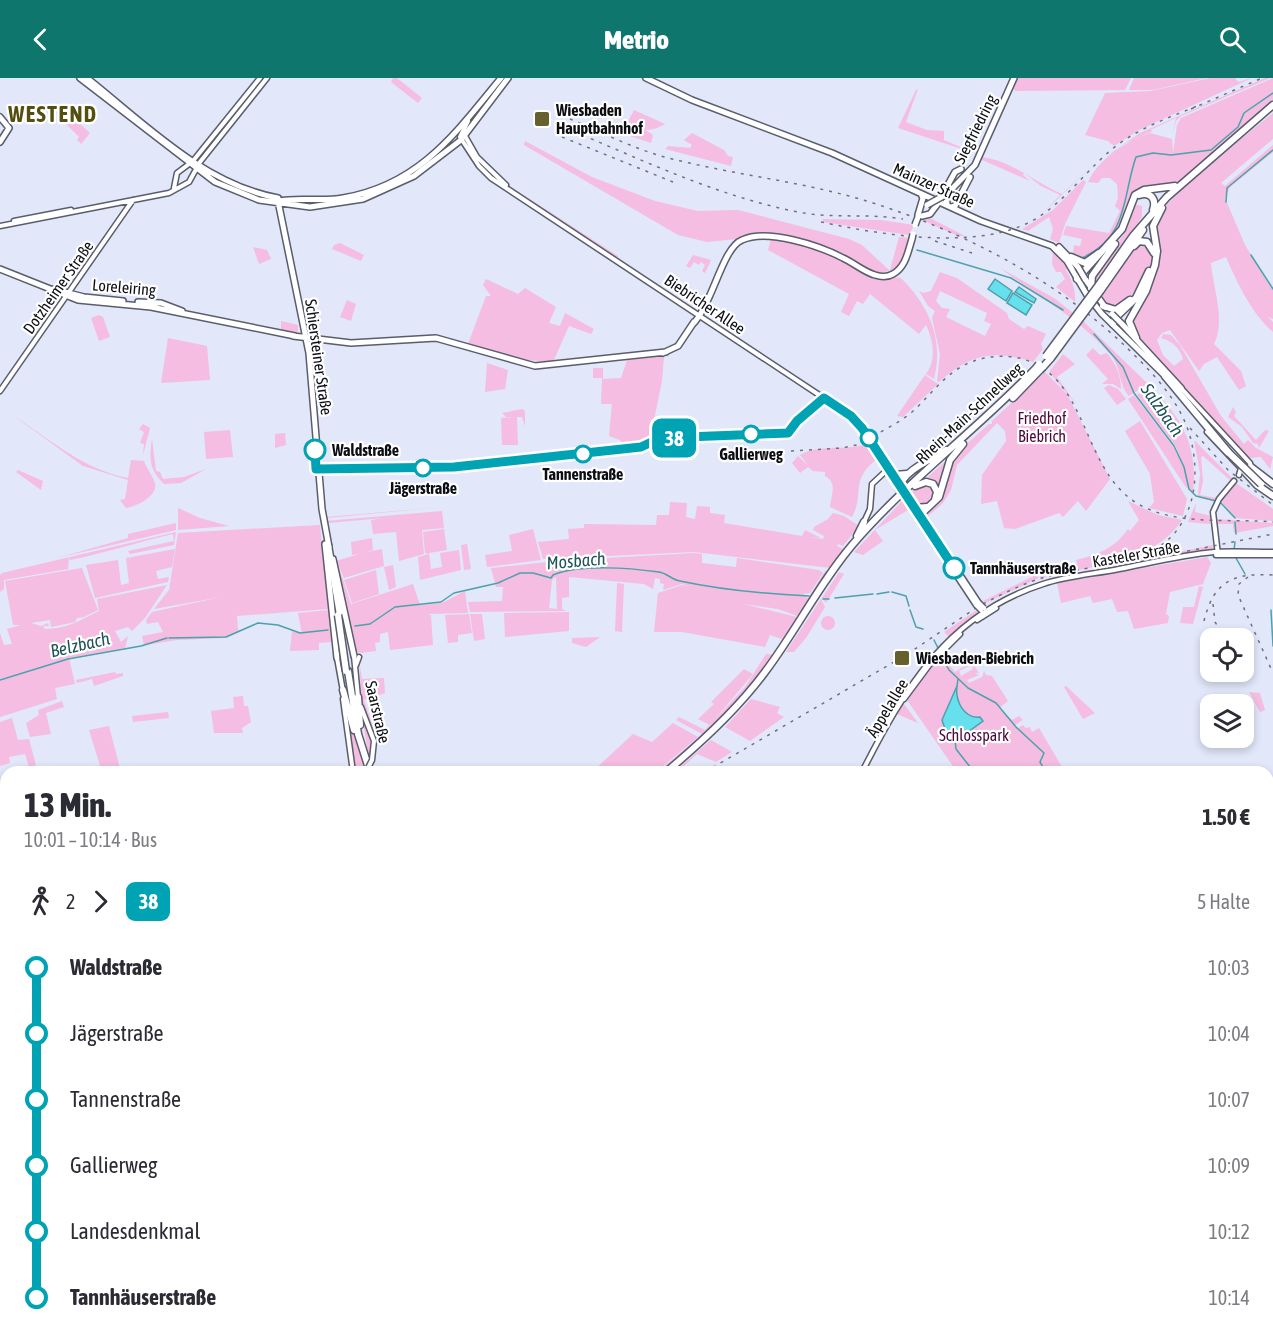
<!DOCTYPE html>
<html lang="de">
<meta charset="utf-8">
<style>
:root{--surface:#fff;--page:#f2f2f3;--text:#2b2b33;--muted:#7c7c81;--accent:#0f766e}
body{margin:0;font-family:"Asap Condensed",sans-serif;background:var(--page);color:var(--text);height:100vh;display:flex;flex-direction:column;font-size:22px;white-space:nowrap}
*{box-sizing:border-box;margin:0}
p{font-size:20px;color:var(--muted)}
.icon{flex:none;width:33px;height:33px;fill:none;stroke:currentColor;stroke-width:2;stroke-linecap:round;stroke-linejoin:round}
.map{position:relative;flex:1;overflow:hidden}
.drawer{position:absolute;left:0px;top:688px;width:1274px;height:578px;display:flex;flex-direction:column;background:var(--surface);border-radius:18px 18px 0 0;box-shadow:0 3px 9px #0003}
.drawer>*{flex:none}
.badge{padding:0 12px;border-radius:9px;font-size:21px;line-height:39px}
.tools{position:absolute;left:1200px;top:550px;display:grid;gap:12px}
.tools a{display:grid;place-items:center;width:54px;height:54px;border-radius:12px;background:var(--surface);box-shadow:0 3px 9px #0003;font-size:30px}
.map>.badge{position:absolute;translate:-50% -50%;box-shadow:0 0 0 3px #fff}
.legs{display:flex;align-items:center;gap:9px;height:66px;padding:0 24px;font-size:20px}
.legs p{margin-inline-start:auto}
.overview{display:flex;align-items:center;justify-content:space-between;height:102px;padding:0 24px}
h1{font-size:33px;font-weight:800;line-height:45px}
ul{padding:0 24px;list-style:none}
li{display:flex;align-items:center;gap:21px;height:66px;font-size:22px}
li i{display:grid;place-items:center;width:9px;height:100%;margin:0 8px;background:currentColor}
li i::after{content:'';width:15px;height:15px;margin:-8px;border:4px solid;border-radius:50%;background:var(--surface)}
li p{margin-inline-start:auto}
li:first-child i{background:linear-gradient(#0000 50%,currentColor 0)}
li:last-child i{background:linear-gradient(currentColor 50%,#0000 0)}
header{display:flex;justify-content:space-between;align-items:center;height:78px;padding:0 24px;background:var(--accent);color:#fff;font-size:27px;font-weight:800}
.map>svg:first-child{display:block}
</style>
<header><svg class="icon" aria-label="back" viewBox="0 0 24 24"><path d="M15 5l-7 7 7 7"/></svg>Metrio<svg class="icon" aria-label="search" viewBox="0 0 24 24"><circle cx="10" cy="10" r="6"/><path d="M15 15l6 6"/></svg></header>
<div class="map">
<svg width="1273" height="1265" viewBox="0 0 1273 1265">
<rect width="100%" height="100%" fill="#e2e7f9"/>
<!-- green -->
<path fill="#f4bde1" fill-rule="evenodd" d="M393 0H397L422 20 418 25 391 4Z
M1017 0H1131L1125 12 1015 13 1013 9Z
M1134 0H1206L1153 12H1129Z
M1210 0H1235L1238 4 1252 0 1139 52 1114 68 1108 63 1085 57 1105 15 1151 13Z
M1265 0H1270L1181 38 1176 43 1172 57 1176 40 1150 52 1153 53 1136 60 1107 78 1140 55Z
M1273 0V24L1175 107 1133 117 1118 154 1092 179 1084 183 1073 178 1074 167 1080 168 1082 161 1063 157 1066 148 1109 155 1120 133 1115 128 1118 120 1117 106 1110 100H1102L1098 105 1088 104C1098 82 1126 62 1150 55L1172 61 1173 75 1177 47 1181 40Z
M918 11 906 44 927 52 944 53V62L977 76 898 50 916 12Z
M634 32 665 46C654 53 638 55 625 49Z
M1273 35V61L1221 105 1225 108 1273 67V74L1230 109 1225 120 1245 167 1273 212V241L1268 239 1273 244V254C1253 237 1238 207 1226 179L1211 185C1213 211 1226 241 1214 266L1241 293 1246 308 1239 312 1217 279 1204 286 1199 293 1170 252 1162 255 1157 262 1163 277 1174 288 1183 281C1180 270 1172 263 1161 260L1163 256 1171 257 1180 267 1221 338 1244 366 1248 362 1256 370 1273 379 1270 391 1261 379 1248 380 1237 371 1133 251C1131 234 1146 216 1152 200 1159 182 1149 159 1158 141 1169 114 1247 57 1273 35Z
M70 37 90 55 81 66 77 62 79 59 63 43Z
M623 51 647 53 653 57 651 65 621 55Z
M692 55 724 72 728 78 733 79 731 88 665 71 668 68 690 70 692 67 684 62Z
M525 63 592 99 655 123 698 133 738 132 849 161 862 167 890 193 877 195 833 173 761 156H748L738 161 707 164 678 157 524 67Z
M981 79C1011 82 1034 104 1062 116L1097 83 1044 134 1060 117 1041 108 1024 95 1023 97 1030 103 980 81Z
M1083 102 1086 104 1065 146 1059 165 1050 161 1053 151 1049 139 1028 153 1022 151 1053 132Z
M508 107 618 178 617 180 510 109Z
M1134 126 1142 128V139L1093 210 1091 202 1124 156Z
M930 139V140L965 158H958L920 141Z
M823 141 881 142 914 147 909 157 823 144Z
M899 159 910 160 901 185 892 194 890 192Z
M771 161 815 170 868 196 901 200C929 228 944 261 934 301L926 296C937 282 933 261 926 247L919 256 870 216 863 226 857 223 849 238 841 234 849 216 768 172Z
M340 165 364 177 361 183 332 171 334 167Z
M1141 165 1153 173C1154 194 1132 224 1113 230L1100 219 1133 171Z
M253 169 267 172 271 181 259 186Z
M1053 171 1068 189 1066 192C1072 202 1076 212 1075 224L1056 209 1065 201 1061 194H1056L1052 186Z
M693 177 711 182 705 195 702 193 705 187 701 184 699 187 694 184 690 190 686 188Z
M1000 190 1054 220 1083 243 1148 306 1129 318C1119 308 1121 288 1110 276 1080 241 1038 218 1000 190Z
M940 194 957 200 1007 235 1009 241 1024 251 1028 248 1046 256 1041 266 1043 271 1033 284C993 271 970 276 939 304L937 303 940 276 932 240 935 233 928 228 919 213 923 215 931 213ZM940 213 987 235 984 243 991 246 985 258 946 239 950 231 942 230 936 223Z
M486 201 518 216 525 210 556 229 549 245 560 248 565 235 594 251 591 256 569 248 553 284 527 282 468 266 486 218H491L483 207Z
M347 222 356 226 351 243 340 239Z
M99 237 103 239 110 259 99 263 91 240Z
M281 243 298 247V254L281 252Z
M168 260 207 268 210 302 161 305Z
M1093 270 1100 277 1107 275C1116 286 1121 298 1121 311L1113 306H1102L1108 301 1086 277Z
M1063 276 1075 286 1057 299 1076 326 1049 294Z
M664 278 662 303 650 361 644 367 623 368 620 362 609 358 612 326H601L602 300H593V290H603V301L621 300 627 282Z
M487 285 508 292 505 311 485 314Z
M1045 294 1067 316 1110 401 1086 433 1078 423 1063 439 1059 435 1015 451 1004 450 997 423 981 426 982 397 1006 363 1005 353 997 345 957 387 951 412 943 425 928 438 968 502 966 503 925 440 936 426 948 389 960 372 989 346H992V343Z
M925 297 938 306 903 339 897 338Z
M1109 307 1118 311 1126 321 1117 327 1104 310Z
M1149 309C1183 339 1198 369 1193 415L1185 408 1128 321 1134 317 1174 370 1184 389 1176 369 1137 317Z
M1233 329 1236 334 1234 338 1256 362 1265 352 1269 353 1259 370 1258 366 1253 365 1242 349 1228 339Z
M522 331 525 333V348L522 339H517L518 367H502L501 340 515 339H506L502 335Z
M14 338C51 362 84 392 128 400L131 382 144 383C146 390 154 399 155 406 158 418 135 429 126 430L120 422 125 421 128 402 83 388Z
M1140 343 1187 421 1183 438 1149 430 1154 424 1150 396 1125 353Z
M143 346 150 350 143 377 144 366 140 365 144 354 139 351Z
M230 352 233 379 206 381 204 354Z
M285 355 286 367 275 370V356Z
M152 361 156 393 160 394 163 401 184 399 206 391 181 405 164 406C149 392 149 380 152 361Z
M1194 362 1233 401 1231 403 1203 378 1201 379 1203 403 1200 417 1217 420 1215 424 1198 418 1200 395Z
M867 366 884 390 877 381C849 403 865 415 852 439L830 429C831 417 838 405 825 398V394L813 393 808 389 800 395 792 385 798 378 809 388 800 377C817 366 846 373 867 366Z
M950 379 939 420 920 430 910 415Z
M18 392 43 403 41 412 16 394Z
M1236 405 1273 431V443L1235 440 1221 423Z
M903 422 908 432 875 452 883 463 863 477 854 474Z
M1128 423 1158 437 1182 442C1151 488 1090 487 1040 500L1042 493 1077 486 1076 482C1099 476 1114 471 1128 451L1130 453 1139 442Z
M670 424 687 425 686 439 695 441 697 428 710 429V435L725 437 724 445 802 458 805 452 821 460 808 459 823 461 824 458 813 452 814 449 828 441 833 435 844 438 859 448 843 468 838 466 837 468 845 472 831 490 694 474 543 481 538 464 569 461 568 451 584 450V446L656 447 657 437H669Z
M1196 425 1195 434 1211 438 1210 446 1188 444Z
M442 429 326 440V439Z
M178 430 200 440 229 448 178 452Z
M442 433 444 450 422 452 424 476 399 483 396 454 373 456 371 442 383 440 328 445 326 443Z
M1215 441 1273 445V448L1234 455 1233 446H1216Z
M176 445V452L57 480 128 460V456Z
M320 447 328 531 237 538 238 552H243L225 560 177 562 127 570 144 567 142 558 163 554 158 544 147 546 146 542 152 534 221 519 154 531 169 512 178 455Z
M444 451 447 472 429 475 431 491 442 489 440 475 459 472 461 492 420 502 418 479 429 476 425 475 423 454Z
M533 451 541 482 487 489 485 477 512 473 509 457Z
M176 454 174 467 130 476 128 473 174 463 173 456C137 464 106 475 70 482L69 479 68 491 4 502V511L0 514V497L2 495Z
M372 460 373 472 363 475 382 471 384 488 344 500 338 486 351 526 413 506 420 527 442 525 465 513 468 535 427 536 431 537 433 567 390 572 388 554 380 556V564L375 565 376 573 360 575 356 573 336 483 359 476 352 477 351 464Z
M467 466 471 491 464 492 461 467Z
M1213 467 1212 471 1189 477 1045 504 1042 502Z
M175 471 172 489 156 493 158 501 169 499 168 504 95 520 86 487 118 482 121 507 129 505 126 480Z
M694 475 702 476V485L736 489 737 480 819 492 823 495 810 515 803 516 808 520 797 538 778 531 744 526 797 539 825 493H829L778 572 782 561 770 557 765 569 682 554H654L658 515 682 507 689 508 682 506 663 512 664 506 660 505V501L655 500 653 511 644 506 569 499V519L562 520V531L566 533 470 534 468 524 502 523 503 509H496L491 490 566 482 569 489 571 482ZM556 499 557 531 549 530 552 502Z
M1207 479 1211 485 1203 506 1170 514 1166 536 1169 538 1168 545 1134 551 1128 533 1117 534 1112 521 1093 525 1090 518 1061 525 1057 505Z
M393 487 396 509 389 512 384 489Z
M82 490 98 532 84 539 77 540 75 544 51 549 50 542 31 545 41 548 48 545 49 548H43L45 551C66 551 81 542 99 533L97 521 167 507 145 540 132 553 128 549 115 553 121 564 128 558 125 570 64 581 69 580 75 606 55 610 57 621 0 639V602L31 593 0 601V555L4 567 12 566 7 551 21 547H13L5 503Z
M376 492 379 516 352 525 344 502Z
M839 494 844 496 826 525 822 520Z
M1036 497 1039 500 983 526 981 524Z
M1040 503 1039 506 985 528Z
M617 505 624 506 622 554 615 553Z
M1199 508 1203 509 1193 546 1180 545 1183 529H1194Z
M821 521 825 529 806 560 794 574H786Z
M329 532 332 564 319 565V572L290 573 292 553 302 556 298 535Z
M977 532 978 535 950 560 944 554Z
M569 534V553L505 559 504 535Z
M469 536 472 555 458 557V564L448 565 445 537Z
M470 536H482L485 561 474 563Z
M821 545a7 7 0 1 1 14 0a7 7 0 1 1-14 0Z
M600 559 586 569 572 565V560Z
M766 576 774 577C742 621 704 659 662 694H658L702 656 676 642 679 639 705 652 745 609Z
M944 581 955 594 968 586 969 588 959 593 961 598 973 591 970 587 973 590 974 587 979 595H975L979 597 967 602 969 605 982 599 984 593 986 597 992 598 1008 623 999 630 1012 642 1019 638 1023 642 1015 647 1018 650 1023 647 1026 650 1030 649 1032 654 1039 650 1065 694H957L907 622 927 594 906 620 936 582 932 588Z
M359 583 362 601 384 600 385 615 364 622 377 661 362 627Z
M744 591 753 596 710 647 698 641 714 626 711 624Z
M115 594 116 596 123 595V598L94 608 92 601 77 605 76 602Z
M1066 608 1095 635 1083 641 1064 609Z
M1249 614 1260 615 1265 632 1260 634Z
M243 618 244 628H248L251 644 242 650 243 655H214L211 633 234 630 233 619Z
M751 621 780 629 777 635 784 639 750 663 725 649Z
M62 623 64 629 46 635 51 656 30 659 26 645 39 637 38 632Z
M345 625 365 693 364 694H354Z
M904 625V626L918 645 897 636Z
M361 633 373 666 370 686Z
M168 634 169 640 133 644 132 638Z
M12 640 18 662 29 661 36 687 29 689 25 676 9 679 10 685 0 688V644Z
M673 645 698 659 656 694H592L633 656 652 664Z
M109 648 121 694H102L89 652Z
M711 662 732 674 716 684 697 676 684 688 692 694H674Z
M1273 894V952L1268 956V895Z
M0 1038 6 1041V1113L0 1110Z
M0 1113 6 1115 5 1147 0 1142Z
M35 1260H199V1265H121L125 1264 99 1261 95 1262 115 1265H27L35 1264Z
M208 1260H239L235 1265H208Z
M249 1260H320L315 1265H245Z
M811 1260H907L900 1265H799Z
M950 1260H1027L1020 1265H943Z"/>
<!-- water -->
<path fill="#67e0ee" stroke="#4ca1ac" stroke-width="1.5" d="M995 201 1012 213 1006 223 988 211Z
M1019 209 1036 221 1034 225 1015 214Z
M1013 215 1032 227 1026 237 1007 225Z
M957 608C955 623 964 641 980 639L983 643 957 662 945 651 942 642Z
M1273 810V894L1268 895V812Z
M1273 952V1005L1268 1008V956Z
M544 1260H629L625 1265H539Z
M666 1260H772L770 1265H765L767 1262 764 1265H662Z
M868 1260H950L943 1265H859Z"/>
<g fill="none" stroke-linecap="round" stroke-linejoin="round">
<!-- stream -->
<path stroke="#4ca1ac" stroke-width="1.5" d="M1226 124 1227 110 1273 72
M917 172 1011 200 1063 232
M1251 177 1273 211
M1082 180C1129 159 1122 119 1136 79L1153 75 1171 77 1211 72 1238 49 1244 35 1273 15
M1094 256 1123 289 1134 315 1174 368 1184 389 1189 411 1196 418 1220 424 1235 440
M1235 444 1236 456
M1234 472 1235 464
M1236 480 1245 496
M892 514 906 518 909 528
M877 516 889 514
M835 520 873 516
M823 521H829
M910 532 916 549 923 551
M1271 532 1273 568
M355 548 370 546 395 529 441 524 454 515 498 505 520 495H533L551 500 553 497C580 486 630 490 659 494 667 495 672 502 680 503 722 512 766 516 809 518
M169 560 226 559 258 545 278 547 300 555 328 552
M934 562 938 570
M943 581 949 592 968 610 996 625 1016 649 1044 675 1040 684 1046 694
M0 602 68 581 141 568 167 560
M957 608 958 601
M955 662 956 671 974 694
M164 1265 188 1260"/>
<!-- ferry -->
<path stroke="#1d5358" stroke-width="1.5" stroke-dasharray="8 6" stroke-linecap="butt" d="M1268 844 1273 845
M717 1265 722 1260
M754 1265 759 1260"/>
<defs>
<path id="secondary" d="M468 43 460 59 479 88 491 100 851 338 866 356
M465 58 477 79 506 107
M174 110 177 95 193 83 260 0
M14 143 71 132
M0 148 169 115 189 104 200 84 267 0
M1181 310 1250 385 1251 390
M0 313 133 122
M1207 354 1239 388
M872 364 899 411
M885 384 901 407
M1239 397 1241 390
M910 421 979 525
M907 423 976 527
M864 444 870 431 872 406 887 392
M1216 477H1273
M1218 477 1213 434 1219 421 1234 403
M977 542 996 530
M354 578 358 619
M337 580 343 613
M356 587 359 579
M343 621 353 694
M904 621 930 586 960 556
M361 629 374 663 372 682
M862 694C905 610 947 537 1043 506 1067 498 1094 496 1119 491 1150 485 1182 477 1214 474 1233 473 1253 474 1273 474
M1268 1173 1273 1171
M1268 1177 1273 1175
M1175 1260 1179 1265"/>
<path id="primary" d="M80 0 215 104 259 122 310 129 363 121 414 98 461 62 508 0
M87 0C145 46 203 106 278 120
M646 0 692 22 832 75 981 143 1052 168 1067 183 1087 217 1102 236 1165 298
M0 39 9 50 0 64
M947 116 975 87 1014 0
M275 120 278 123 309 275 322 431 329 469
M278 123C299 119 321 124 343 120 419 107 455 56 501 0
M947 125 944 114 955 94 961 91
M951 129 955 128 970 99
M918 137 923 120 921 116
M918 139 930 136 939 124
M1059 169 1078 189
M0 191 78 222 151 229 295 258
M1085 201 1105 229
M53 211 84 219 123 223
M138 224 161 225 182 233
M1122 246 1181 310
M692 247C713 226 722 170 742 162 767 150 820 168 843 180 854 185 864 194 875 197 881 199 888 199 893 196 906 189 908 173 912 161
M293 258 351 265 436 260 535 288 666 274
M663 275 678 268 694 244
M325 466 337 580
M333 481 354 578"/>
<path id="motorway" d="M1139 117C1150 113 1157 121 1153 132
M1134 168 1139 163 1147 164 1154 175
M1071 179 1085 185 1099 175
M1077 201 1122 151 1135 117 1144 112 1175 108
M1098 208 1133 158 1167 119 1273 27
M1091 210 1092 198 1115 166
M1101 212 1143 152
M1103 228 1116 232 1130 222
M1113 246 1115 240 1136 220 1149 193
M1136 260 1129 243 1146 213 1155 187 1157 173 1153 148 1162 130
M1043 289 1051 280
M1165 298 1229 375
M1013 320 1040 292
M1251 389 1273 406
M1245 394 1257 407 1273 418
M894 397 907 396
M915 408 926 404 933 406 937 414 935 422
M899 411C902 393 932 381 946 372
M915 430 927 429
M920 437 939 419 950 382 963 366
M857 458 864 444
M328 467 340 537
M348 593 358 656 370 694
M343 612 354 652
M358 619 360 647
M666 694C702 664 737 632 765 594 796 553 819 506 853 466 908 402 978 351 1037 289
M926 1260 931 1265
M938 1260 943 1265
M238 1265 242 1260
M1023 1265 1031 1260
M1046 1265 1051 1260
M1065 1265 1072 1260"/>
</defs>
<!-- secondary casing -->
<use href="#secondary" stroke="#595d6c" stroke-width="7"/>
<!-- primary casing -->
<use href="#primary" stroke="#595d6c" stroke-width="8"/>
<!-- motorway casing -->
<use href="#motorway" stroke="#595d6c" stroke-width="9"/>
<!-- secondary -->
<use href="#secondary" stroke="#fff" stroke-width="4"/>
<!-- primary -->
<use href="#primary" stroke="#fff" stroke-width="5"/>
<!-- motorway -->
<use href="#motorway" stroke="#fff" stroke-width="6"/>
<!-- rail -->
<path stroke="#6f727d" stroke-width="1.5" stroke-dasharray="3 6" stroke-linecap="butt" d="M1191 31 1262 0
M570 41C599 53 630 69 661 78 731 97 804 103 873 125 964 154 1054 201 1123 266 1151 293 1182 324 1191 362 1199 395 1196 433 1171 459 1140 489 1089 487 1049 498 1026 504 1004 515 983 526
M566 50C642 82 717 118 798 134 833 141 868 135 903 141
M562 59 673 104
M821 144C882 157 982 174 1037 140 1066 122 1086 93 1111 72 1136 51 1168 40 1197 28
M935 163 975 176
M1190 350 1228 392 1273 427
M873 358C886 351 900 344 912 334 932 316 947 292 974 283 988 278 1004 277 1019 280 1089 297 1080 388 1135 424 1174 449 1229 440 1273 444
M791 373 842 370 866 365
M1143 482 1273 456
M1248 499 1239 506 1238 517 1273 595
M1213 526 1215 544 1226 561
M1204 543C1214 502 1234 495 1273 497
M705 694 906 577 976 530
M1268 1168 1273 1166
M320 1265 326 1260"/>
<defs>
<path id="secondary-bridge" d="M866 356 872 364
M902 409 910 421
M900 411 907 423
M979 525 984 530
M976 527 981 532
M366 694 372 682"/>
<path id="primary-bridge" d="M927 127 947 116
M915 147 918 139
M912 161 913 156
M1078 189 1085 201
M1112 236 1122 246"/>
<path id="motorway-bridge" d="M1046 278 1098 208
M1051 280 1101 212
M1037 289 1039 286
M1040 292 1043 289
M1229 375 1261 406
M338 537 346 593"/>
</defs>
<!-- secondary-bridge casing -->
<use href="#secondary-bridge" stroke="#595d6c" stroke-width="7" stroke-linecap="butt"/>
<!-- primary-bridge casing -->
<use href="#primary-bridge" stroke="#595d6c" stroke-width="8" stroke-linecap="butt"/>
<!-- motorway-bridge casing -->
<use href="#motorway-bridge" stroke="#595d6c" stroke-width="9" stroke-linecap="butt"/>
<!-- secondary-bridge -->
<use href="#secondary-bridge" stroke="#fff" stroke-width="4"/>
<!-- primary-bridge -->
<use href="#primary-bridge" stroke="#fff" stroke-width="5"/>
<!-- motorway-bridge -->
<use href="#motorway-bridge" stroke="#fff" stroke-width="6"/>
</g>
<g fill="none" stroke-linecap="round" stroke-linejoin="round">
<defs>
<path id="line-1" d="M315 372 316 391 454 389 641 369 660 360 788 355 797 343 824 320 851 338 862 350 954 490"/>
</defs>
<!-- line-1 casing -->
<use href="#line-1" stroke="#fff" stroke-width="14"/>
<!-- line-1 -->
<use href="#line-1" stroke="#00a3b4" stroke-width="9"/>
</g>
<!-- markers -->
<g fill="#65602c" stroke="#fff" stroke-width="2">
<rect x="534" y="33" width="16" height="16" rx="3"/>
<rect x="894" y="572" width="16" height="16" rx="3"/>
</g>
<g fill="#fff" stroke="#00a3b4" stroke-width="3">
<circle cx="751" cy="356" r="8"/>
<circle cx="869" cy="360" r="8"/>
<circle cx="315" cy="372" r="10"/>
<circle cx="583" cy="376" r="8"/>
<circle cx="423" cy="390" r="8"/>
<circle cx="954" cy="490" r="10"/>
</g>
<g text-anchor="middle" stroke-width="4.5" stroke-linejoin="round" paint-order="stroke">
<!-- poi labels -->
<g font-size="16" font-weight="bold" fill="#0c0e13" stroke="#fff" text-anchor="start">
<text x="556" y="38">Wiesbaden<tspan x="556" dy="18">Hauptbahnhof</tspan></text>
<text x="916" y="586">Wiesbaden-Biebrich</text>
</g>
<!-- street labels -->
<g font-size="16" fill="#0c0e13" stroke="#fff">
<text transform="translate(975 51) rotate(-63)" y="6">Siegfriedring</text>
<text transform="translate(934 107) rotate(24)" y="6">Mainzer Straße</text>
<text transform="translate(58 209) rotate(-55)" y="6">Dotzheimer Straße</text>
<text transform="translate(124 209) rotate(5)" y="6">Loreleiring</text>
<text transform="translate(705 226) rotate(34)" y="6">Biebricher Allee</text>
<text transform="translate(319 279) rotate(82)" y="6">Schiersteiner Straße</text>
<text transform="translate(969 335) rotate(-43)" y="6">Rhein-Main-Schnellweg</text>
<text transform="translate(1136 476) rotate(-10)" y="6">Kasteler Straße</text>
<text transform="translate(887 630) rotate(-59)" y="6">Äppelallee</text>
<text transform="translate(378 634) rotate(77)" y="6">Saarstraße</text>
</g>
<!-- park labels -->
<g font-size="16" fill="#4b083b" stroke="#fff">
<text x="1042" y="346">Friedhof<tspan x="1042" dy="18">Biebrich</tspan></text>
<text x="974" y="663">Schlosspark</text>
</g>
<!-- stop labels -->
<g font-size="16" font-weight="bold" fill="#0c0e13" stroke="#fff">
<text x="332" y="378" text-anchor="start">Waldstraße</text>
<text x="751" y="382">Gallierweg</text>
<text x="583" y="402">Tannenstraße</text>
<text x="423" y="416">Jägerstraße</text>
<text x="970" y="496" text-anchor="start">Tannhäuserstraße</text>
</g>
<!-- water labels -->
<g font-size="18" font-style="italic" fill="#1d5358" stroke="#fff">
<text transform="translate(1162 332) rotate(55)" y="6">Salzbach</text>
<text transform="translate(576 483) rotate(-5)" y="6">Mosbach</text>
<text transform="translate(80 567) rotate(-13)" y="6">Belzbach</text>
</g>
<!-- district labels -->
<g font-size="22" font-weight="bold" letter-spacing="1.5" fill="#544f10" stroke="#fff">
<text x="53" y="44">WESTEND</text>
</g>
</g>
</svg>
<div class="tools">
<a><svg class="icon" aria-label="locate" viewBox="0 0 24 24"><circle cx="12" cy="12" r="6"/><path d="M12 2v4M12 18v4M2 12h4M18 12h4"/></svg></a>
<a><svg class="icon" aria-label="layers" viewBox="0 0 24 24"><path d="M12 4l9 5-9 5-9-5zM3 14l9 5 9-5"/></svg></a>
</div>
<b class="badge" style="left:674px;top:360px;background:#00a3b4;color:#fff">38</b>
<section class="drawer">
<div class="overview"><div><h1>13 Min.</h1><p>10:01 – 10:14 · Bus</p></div><b>1.50 €</b></div>
<div class="legs"><svg class="icon" aria-label="walk" viewBox="0 0 24 24"><circle cx="13" cy="4" r="2"/><path d="M13 8l-2 6 4 7M11 14l-3 7M7 12l3-4h3l4 4"/></svg>2<svg class="icon" aria-label="forward" viewBox="0 0 24 24"><path d="M9 5l7 7-7 7"/></svg><b class="badge" style="background:#00a3b4;color:#fff">38</b><p>5 Halte</p></div>
<ul>
<li><i style="color:#00a3b4"></i><b>Waldstraße</b><p>10:03</p></li>
<li><i style="color:#00a3b4"></i><span>Jägerstraße</span><p>10:04</p></li>
<li><i style="color:#00a3b4"></i><span>Tannenstraße</span><p>10:07</p></li>
<li><i style="color:#00a3b4"></i><span>Gallierweg</span><p>10:09</p></li>
<li><i style="color:#00a3b4"></i><span>Landesdenkmal</span><p>10:12</p></li>
<li><i style="color:#00a3b4"></i><b>Tannhäuserstraße</b><p>10:14</p></li>
</ul>
</section>
</div>
